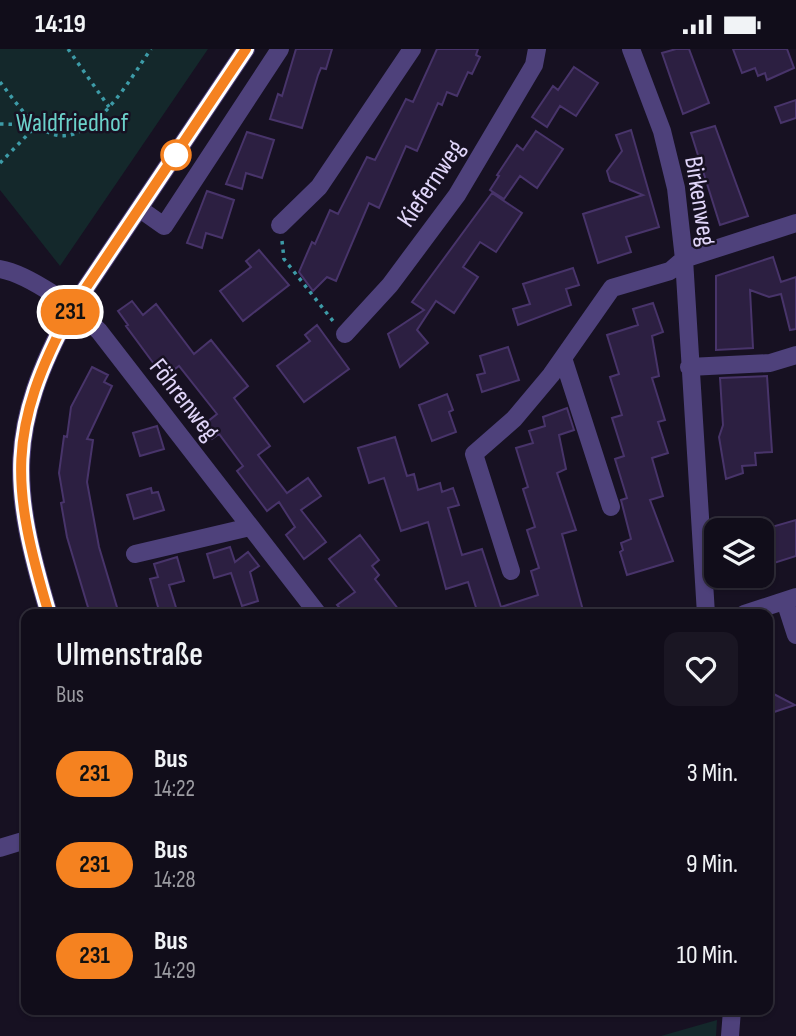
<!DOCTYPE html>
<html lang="de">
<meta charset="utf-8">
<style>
:root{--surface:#110d1a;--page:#1a1623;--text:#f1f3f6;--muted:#9c9ca2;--line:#302d39}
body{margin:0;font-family:"Sofia Sans Condensed",sans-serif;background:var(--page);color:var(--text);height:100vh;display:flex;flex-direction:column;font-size:26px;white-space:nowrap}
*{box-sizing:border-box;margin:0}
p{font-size:23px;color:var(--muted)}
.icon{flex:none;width:38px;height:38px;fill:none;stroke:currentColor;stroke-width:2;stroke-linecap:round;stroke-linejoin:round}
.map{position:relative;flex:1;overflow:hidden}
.drawer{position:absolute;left:21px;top:560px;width:752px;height:406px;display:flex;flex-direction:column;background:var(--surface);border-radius:14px;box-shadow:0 2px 5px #0004,0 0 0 2px var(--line)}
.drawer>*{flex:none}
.badge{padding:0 14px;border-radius:23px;font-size:24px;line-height:46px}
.buttons{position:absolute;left:704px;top:469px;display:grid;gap:14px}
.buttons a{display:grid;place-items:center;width:70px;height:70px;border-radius:14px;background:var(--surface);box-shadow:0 2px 5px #0004,0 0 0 2px var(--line);font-size:35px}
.map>.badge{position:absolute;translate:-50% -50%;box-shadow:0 0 0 4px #fff}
.round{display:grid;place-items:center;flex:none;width:74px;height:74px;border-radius:14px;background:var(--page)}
.head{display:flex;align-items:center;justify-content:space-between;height:119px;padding:0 35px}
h1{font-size:33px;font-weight:600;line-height:52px}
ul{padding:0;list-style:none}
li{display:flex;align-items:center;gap:21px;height:91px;padding:0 35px}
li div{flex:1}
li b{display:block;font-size:26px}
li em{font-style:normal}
li .badge{min-width:77px;font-weight:700;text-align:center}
.status{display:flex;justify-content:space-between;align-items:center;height:49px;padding:0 35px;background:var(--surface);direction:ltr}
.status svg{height:19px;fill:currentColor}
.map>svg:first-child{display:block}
</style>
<div class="status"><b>14:19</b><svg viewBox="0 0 49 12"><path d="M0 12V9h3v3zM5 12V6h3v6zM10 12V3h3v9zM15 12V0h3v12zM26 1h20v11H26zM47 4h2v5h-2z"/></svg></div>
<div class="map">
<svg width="796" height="987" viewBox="0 0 796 987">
<rect width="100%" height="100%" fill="#171122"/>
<!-- green -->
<path fill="#14282b" d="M0 0H208L60 217 0 141Z
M717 971 716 987H661Z"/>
<!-- building -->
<path fill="#2c1f41" stroke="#48346a" stroke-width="2" d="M296 0H332L326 20 321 19 318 26 302 79 270 70 278 45 282 47Z
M437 0H478L476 6 480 8 472 25 468 23 457 47 447 43 442 56 438 54 417 102 406 97 379 159 369 154 336 232 327 228 313 242 299 223 312 193 315 195 330 161 338 165 367 108 375 111 406 50 413 53Z
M676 0H689L709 54 683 65 662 4Z
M733 0H787L794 19 767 31 765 24 758 27 755 19 742 24Z
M574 18 598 34 576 67 560 57 547 78 532 68 553 37 558 41Z
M796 51V69L781 74 775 58Z
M715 77 748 167 720 176 691 84Z
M631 81 659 178 626 188 631 203 598 214 583 165 643 146 610 132 607 122 622 102 616 86Z
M536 82 563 100 537 139 520 127 504 150 490 141 499 127 497 126 517 96 523 101Z
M247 83 274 91 262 129 246 124 242 140 226 135Z
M207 142 234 151 222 189 206 184 202 199 187 194Z
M492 144 522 164 496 203 480 193 463 218 478 228 454 264 436 252 417 281 428 294 400 318 388 285 424 261 412 253Z
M259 201 289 236 243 272 220 242 251 218 246 212Z
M773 208 781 233 796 228V280L790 281 781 245 769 248 750 241 753 299 716 301V227Z
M573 219 579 236 566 240 571 256 518 276 513 260 530 255 523 235Z
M132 252 143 266 156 255 194 305 211 291 248 337 234 349 270 397 258 406 287 444 308 429 321 447 301 461 326 493 304 510 286 486 295 478 279 453 267 462 237 422 243 417 219 385 212 390 202 377 217 365 179 317 167 326 157 313 154 315 126 277 128 276 118 262Z
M653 254 663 283 652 287 659 327 652 329 665 371 658 373 668 404 652 409 663 447 650 451 673 512 627 526 620 503 623 501 621 494 631 490 621 451 627 449 615 410 624 407 612 369 622 366 610 328 619 325 607 286 638 276 633 260Z
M317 276 349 320 304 353 277 317 310 292 305 286Z
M508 298 519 331 482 343 477 326 485 324 480 307Z
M92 318 108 326 104 333 112 337 87 390 93 391 87 433 99 498 119 565H90L67 488 61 454 64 453 59 424 64 387 67 388 71 358Z
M767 327 772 403 755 404 756 416 742 417 743 424 726 430 719 388 723 376 720 329Z
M447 345 453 361 449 363 456 383 432 392 419 356Z
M567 359 574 381 559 386 566 420 557 424 576 481 562 485 584 565H478L468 533 446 540 428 473 401 482 384 429 369 434 358 399 395 388 407 427 414 425 418 441 440 434 442 443 453 439 459 456 448 459 462 506 482 500 501 558 538 546 531 522 539 519 527 481 535 478 523 440 528 438 516 399 533 394 529 382 545 377 543 368Z
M157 377 164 400 140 407 133 384Z
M151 439 152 444 158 443 164 461 134 470 127 446Z
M796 471V507L761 518V481Z
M360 486 379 511 372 517 379 526 375 530 402 565H345L337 556 355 543 329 510Z
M230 498 235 513 248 503 259 517 250 523 258 552 242 557 231 524 214 529 207 505Z
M177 508 184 532 169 536 178 565H160L150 530 158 528 154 515Z
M768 642 795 656 768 665Z"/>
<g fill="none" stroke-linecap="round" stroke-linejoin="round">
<!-- path -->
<path stroke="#3d9ba7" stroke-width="3.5" stroke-dasharray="3.5 5" stroke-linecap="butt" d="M68 0 109 58
M0 33C13 49 25 69 44 81 87 109 131 28 151 0
M0 75 35 76
M0 114 37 76
M282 192 284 210 333 272"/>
<!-- minor -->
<path stroke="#4e417b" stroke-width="18" d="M631 0 662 82 676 139 684 210 706 565
M140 160 164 177 280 0
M280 176 319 138 412 0
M0 220C29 225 78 260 99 282L318 565
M345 285 390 236 457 146 534 16 537 0
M563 309 611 458
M689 318 770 314 796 306
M135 505 250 478
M511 522 474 405 514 370 551 326 612 239 670 222 684 210 796 174
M785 552 796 586
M49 565C11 438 6 380 71 261L246 0
M744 565 796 548
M0 799 26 791
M730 987 732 961"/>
</g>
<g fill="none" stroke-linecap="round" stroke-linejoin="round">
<defs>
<path id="line" d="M49 565C11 437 6 381 71 261L246 0"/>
</defs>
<!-- line casing -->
<use href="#line" stroke="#fff" stroke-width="16"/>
<!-- line -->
<use href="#line" stroke="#f58220" stroke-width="10"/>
</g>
<!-- markers -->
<circle fill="#fff" stroke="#f58220" stroke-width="3.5" cx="176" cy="106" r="14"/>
<g text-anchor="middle" stroke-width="5" stroke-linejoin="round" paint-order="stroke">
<!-- park labels -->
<g font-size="26" fill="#6bd1ca" stroke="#171122">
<text x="72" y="82">Waldfriedhof</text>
</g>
<!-- street labels -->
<g font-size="26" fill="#e1d6fa" stroke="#171122">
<text transform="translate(430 134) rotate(-56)" y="9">Kiefernweg</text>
<text transform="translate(701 152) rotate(81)" y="9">Birkenweg</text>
<text transform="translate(185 350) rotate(52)" y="9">Föhrenweg</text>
</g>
</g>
</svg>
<div class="buttons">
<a><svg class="icon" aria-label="layers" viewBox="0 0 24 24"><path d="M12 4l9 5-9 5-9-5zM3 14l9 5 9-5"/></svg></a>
</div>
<b class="badge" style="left:70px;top:263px;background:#f58220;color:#111">231</b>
<section class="drawer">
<div class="head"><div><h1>Ulmenstraße</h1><p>Bus</p></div><a class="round"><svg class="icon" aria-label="heart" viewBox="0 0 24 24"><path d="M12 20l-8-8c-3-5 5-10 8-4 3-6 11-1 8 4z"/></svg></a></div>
<ul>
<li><span class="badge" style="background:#f58220;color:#111">231</span><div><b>Bus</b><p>14:22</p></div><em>3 Min.</em></li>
<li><span class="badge" style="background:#f58220;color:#111">231</span><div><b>Bus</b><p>14:28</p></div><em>9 Min.</em></li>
<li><span class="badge" style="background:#f58220;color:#111">231</span><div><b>Bus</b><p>14:29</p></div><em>10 Min.</em></li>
</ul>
</section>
</div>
